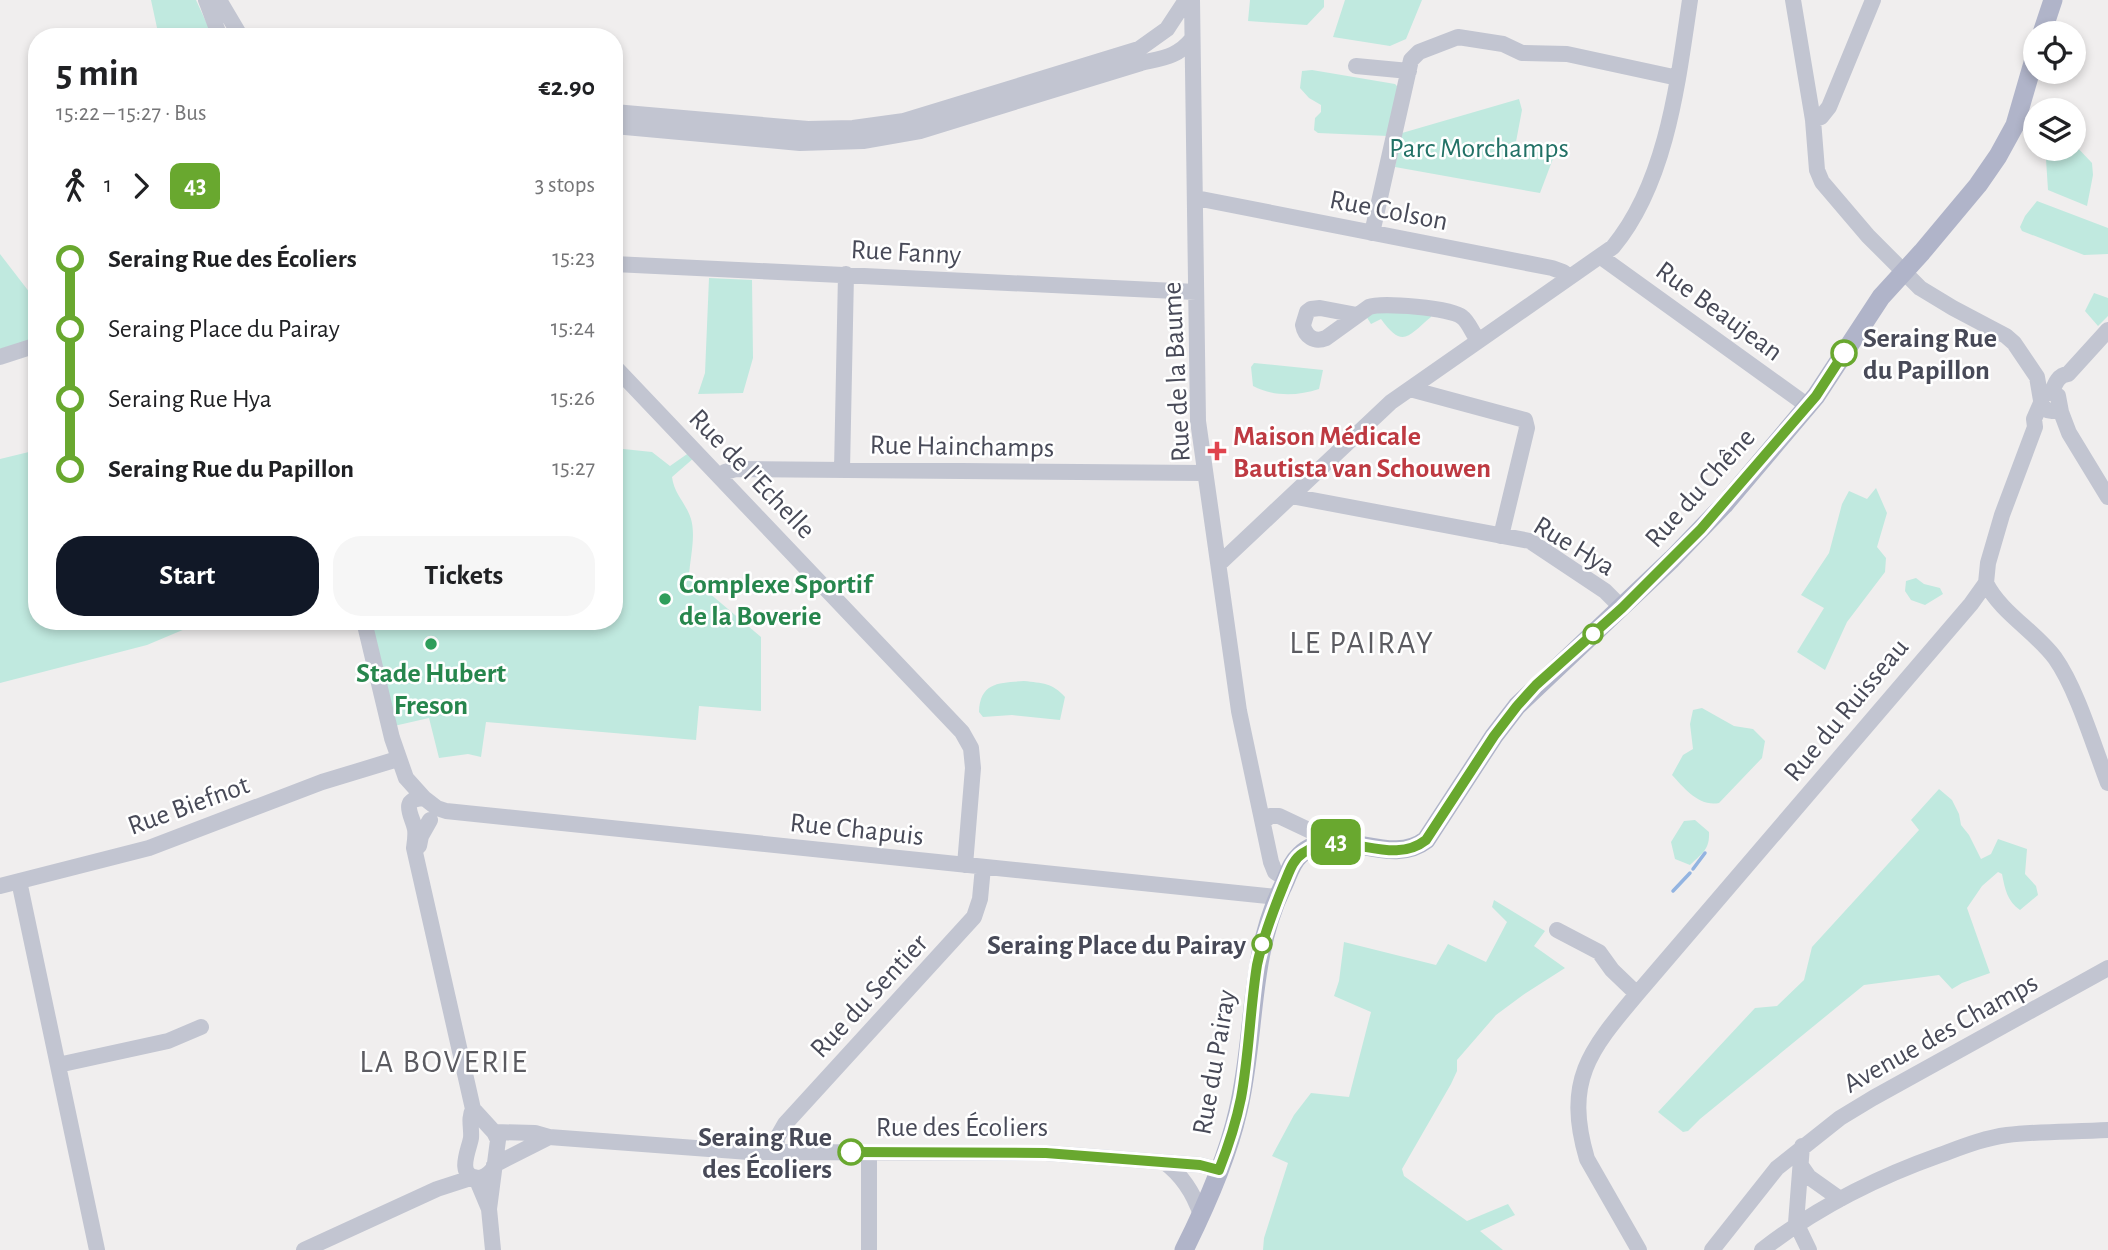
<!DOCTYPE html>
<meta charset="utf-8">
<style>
:root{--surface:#fff;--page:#f6f6f6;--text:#202124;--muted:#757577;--accent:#111827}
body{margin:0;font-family:"Alegreya Sans",sans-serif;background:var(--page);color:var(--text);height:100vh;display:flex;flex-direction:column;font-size:26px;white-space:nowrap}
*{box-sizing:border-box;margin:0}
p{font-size:23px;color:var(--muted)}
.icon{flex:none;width:38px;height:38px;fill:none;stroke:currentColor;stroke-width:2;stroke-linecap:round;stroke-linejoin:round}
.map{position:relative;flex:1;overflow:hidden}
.details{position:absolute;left:28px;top:28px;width:595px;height:602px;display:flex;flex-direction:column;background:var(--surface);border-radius:28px;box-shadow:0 4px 10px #0003}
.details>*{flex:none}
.badge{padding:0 14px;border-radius:10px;font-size:24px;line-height:46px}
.buttons{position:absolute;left:2023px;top:21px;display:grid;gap:14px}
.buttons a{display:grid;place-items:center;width:63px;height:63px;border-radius:50%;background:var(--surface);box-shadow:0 4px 10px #0003;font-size:35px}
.map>.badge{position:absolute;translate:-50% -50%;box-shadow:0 0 0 4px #fff}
.legs{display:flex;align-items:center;gap:10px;height:77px;padding:0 28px;font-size:23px}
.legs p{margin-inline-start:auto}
.headline{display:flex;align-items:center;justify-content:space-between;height:119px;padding:0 28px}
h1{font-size:38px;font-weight:700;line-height:52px}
.primary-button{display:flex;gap:14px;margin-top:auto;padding:14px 28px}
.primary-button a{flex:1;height:80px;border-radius:28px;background:var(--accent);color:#fff;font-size:28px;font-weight:700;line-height:80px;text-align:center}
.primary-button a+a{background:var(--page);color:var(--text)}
ul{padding:0 28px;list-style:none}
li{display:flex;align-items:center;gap:24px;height:70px;font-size:26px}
li i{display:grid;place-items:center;width:10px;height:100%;margin:0 9px;background:currentColor}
li i::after{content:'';width:18px;height:18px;margin:-9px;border:5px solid;border-radius:50%;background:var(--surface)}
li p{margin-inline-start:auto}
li:first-child i{background:linear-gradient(#0000 50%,currentColor 0)}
li:last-child i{background:linear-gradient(currentColor 50%,#0000 0)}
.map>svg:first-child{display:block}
</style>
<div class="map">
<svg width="2108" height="1250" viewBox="0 0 2108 1250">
<rect width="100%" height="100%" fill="#f0eeee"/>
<!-- green -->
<path fill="#c0e9df" d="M151 0H196L213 37H159Z
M1250 0H1324V7L1307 25 1248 21Z
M1345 0H1422L1406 39 1390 46 1333 37Z
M1312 70 1395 84 1398 87 1388 136 1318 133 1314 130 1315 118 1321 112V105L1309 98 1300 88 1302 71Z
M1519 99 1522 110 1515 147 1554 156 1540 193 1395 167 1402 133Z
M2074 144 2092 163 2093 175 2087 206 2048 190 2046 159 2053 149H2074Z
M2037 201 2108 228V254L2084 255 2022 231 2020 227 2025 216Z
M0 254 37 302V338L0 349Z
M709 278 752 280 753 358 743 393 698 394 705 373Z
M2094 293 2108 298V316L2098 326 2085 311Z
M1374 311 1431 315V317C1409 335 1403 350 1381 319L1371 324 1366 316Z
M1254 363 1323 370 1319 389C1298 396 1274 397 1253 386L1251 367Z
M614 448 652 452 670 466 690 452 695 457 672 477C674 494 686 503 691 519 696 536 690 559 689 576L761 637V711L699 706 696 740 486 722 481 757 468 754 439 758 429 718 394 726 368 621H614Z
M37 450V621H204L147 645 0 683V459Z
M1876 488 1887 513 1877 547 1886 558 1885 572 1847 622 1825 670 1797 652 1824 608 1801 595 1829 553 1842 504 1849 491 1867 499Z
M1916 578 1924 584 1940 588 1943 594 1925 605 1911 600 1905 591 1906 581Z
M1024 681C1042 683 1053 683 1065 697L1060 720 1012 715 983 717 979 712C980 681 1001 683 1024 681Z
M1702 708 1734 726 1753 729 1765 741 1762 758 1719 803C1699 807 1684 788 1672 775L1683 755 1693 749 1690 724 1693 710Z
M1939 789 1952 800 1959 814 1961 825 1969 835 1981 859 1991 854 1998 839 2027 849 2025 874 2036 886 2038 895 2020 910C2007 901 2005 889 2002 874L1998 872 1982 886 1967 908 1990 973 1962 983 1952 989 1939 975 1864 985 1700 1119 1688 1131 1683 1132 1658 1112 1755 1008 1777 1006 1804 980 1812 947 1919 830 1911 820Z
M1695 820 1709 832C1710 850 1701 854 1690 865L1675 859 1671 842 1684 821Z
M1494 900 1545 931 1534 946 1565 968 1523 995 1496 1015 1457 1060V1071L1451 1084 1402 1169 1404 1176 1467 1221 1508 1204 1515 1215 1480 1231 1503 1250H1263L1264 1238 1288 1163 1272 1156 1294 1115 1311 1093 1349 1097 1371 1012 1334 996 1339 981 1344 942 1436 965 1448 944 1486 962 1507 922 1492 907Z"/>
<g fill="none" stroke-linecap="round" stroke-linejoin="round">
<!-- stream -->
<path stroke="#93b4e1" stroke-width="3.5" d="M1693 869 1705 853
M1673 891 1690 873"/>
<!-- minor -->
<path stroke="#c2c5d1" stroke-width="16" d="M206 0 220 37
M219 0 241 37
M1192 0 1198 421 1239 711 1271 862 1275 872 1286 879
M1793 0 1813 120 1817 170 1822 182 1868 236 1920 288 1953 308 2006 336 2014 343 2037 377 2042 406 2047 410 2053 411
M1356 66 1409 71
M614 112 808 129 853 128 904 121 1139 49 1167 29 1186 0
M1813 120 1821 117 1829 107 1873 0
M614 126 800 143 863 141 920 131 1141 63C1162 58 1178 57 1192 39
M1196 198 1552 268 1563 272 1570 277
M1372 233 1411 60 1419 52 1458 37 1503 44 1522 53 1567 54 1678 78
M1601 257 1808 406
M614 264 1196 292
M1357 315 1320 308 1311 309 1307 312 1303 325C1305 336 1314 343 1326 338L1369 307C1381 302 1452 308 1462 317 1469 322 1472 333 1478 340
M0 357 37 345
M614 366 962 732 971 748 973 768 965 865
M1410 389 1525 420 1527 428 1501 536
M2052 392C2055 384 2058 375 2068 374L2108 330
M2041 400 2044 394 2050 392 2058 396 2061 412 2069 433 2108 497
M842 470 846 274
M720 477 725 472 736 469 1205 473
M1291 496 1530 541 1605 591 1622 608
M1219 564 1391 402 1613 247C1667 182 1678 81 1690 0
M1986 583C2001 613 2035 631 2055 658 2077 689 2094 747 2108 783
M364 621 392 738 406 778 424 798
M1264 821 1270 816H1279L1315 833 1319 836 1322 843
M419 846 421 836 430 820
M19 881 97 1250
M0 886 149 848 322 782 391 761
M1557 930 1599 952 1612 970 1637 994
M58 1065 168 1041 201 1027
M473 1109 494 1132 498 1140 489 1209
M494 1132 535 1133 549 1137 749 1152 1046 1153 1200 1165 1219 1170
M776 1152 777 1138 785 1124 974 917 980 899 983 867
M1164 1162C1182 1175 1194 1194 1201 1215
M494 1165 549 1137
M1802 1167 1809 1177 1840 1199
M492 1170C488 1175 484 1178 477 1178 456 1175 469 1150 471 1138 472 1128 468 1119 473 1109L414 848C415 841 416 835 415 829 412 815 399 799 424 798L437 808 446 811 1277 897
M476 1178 489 1209 493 1250
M1796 1223 1802 1146
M1796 1223 1809 1250
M304 1250 437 1189 474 1177
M869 1250V1152
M1639 1250 1587 1159C1564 1081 1589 1051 1637 994L1971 604 1986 583 1988 563 2002 515 2035 427 2034 419 2041 403
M1712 1250 1777 1168 1840 1118 1873 1098 2108 968
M1762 1250C1817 1207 1875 1178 1940 1155 1962 1147 1984 1138 2007 1135 2040 1131 2075 1132 2108 1130"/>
<!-- major -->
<path stroke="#b0b4c9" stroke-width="19" d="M2042 33 2053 0
M1184 1250C1206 1206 1227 1159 1238 1111 1256 1037 1248 959 1282 888 1288 877 1290 864 1300 855 1337 821 1388 869 1426 840L1494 736 1517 706 1672 559 1724 505 1816 396 1881 297 1922 252 1978 185 1998 156 2015 125 2035 56"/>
</g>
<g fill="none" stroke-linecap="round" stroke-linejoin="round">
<defs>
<path id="line-1" d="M851 1152 1046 1153 1200 1165 1219 1170C1228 1147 1236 1123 1241 1098 1249 1055 1250 1009 1257 965 1263 937 1273 911 1284 884 1289 873 1292 860 1303 853 1342 825 1389 869 1426 840L1494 736 1517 706 1536 685 1622 608 1701 529 1816 396 1844 353"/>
</defs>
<!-- line-1 casing -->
<use href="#line-1" stroke="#fff" stroke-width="16"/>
<!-- line-1 -->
<use href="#line-1" stroke="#69a82f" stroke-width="10"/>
</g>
<!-- markers -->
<g fill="#fff" stroke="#69a82f" stroke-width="3.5">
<circle cx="1844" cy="353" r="12"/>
<circle cx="1593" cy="634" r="9"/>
<circle cx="1262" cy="944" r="9"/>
<circle cx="851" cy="1152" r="12"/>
</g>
<path fill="#e0444e" stroke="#fff" stroke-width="2.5" d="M1213.5 440.5h7v7h7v7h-7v7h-7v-7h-7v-7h7z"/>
<g fill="#2e9e5b" stroke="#fff" stroke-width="2.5">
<circle cx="665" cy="599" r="7"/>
<circle cx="431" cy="644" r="7"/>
</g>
<g text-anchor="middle" stroke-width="5" stroke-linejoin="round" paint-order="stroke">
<!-- park labels -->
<g font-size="28" fill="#227166" stroke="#fff">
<text x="1479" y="157">Parc Morchamps</text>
</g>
<!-- street labels -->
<g font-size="28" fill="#484a58" stroke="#fff">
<text transform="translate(1389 209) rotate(11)" y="10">Rue Colson</text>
<text transform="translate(906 251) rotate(3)" y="10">Rue Fanny</text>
<text transform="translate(1720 310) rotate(36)" y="10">Rue Beaujean</text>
<text transform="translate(1175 372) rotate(-93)" y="10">Rue de la Baume</text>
<text transform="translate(962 445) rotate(1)" y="10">Rue Hainchamps</text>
<text transform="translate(753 473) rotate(46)" y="10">Rue de l'Echelle</text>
<text transform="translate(1699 487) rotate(-48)" y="10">Rue du Chêne</text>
<text transform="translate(1575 545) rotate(31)" y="10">Rue Hya</text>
<text transform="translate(1845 709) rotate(-50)" y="10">Rue du Ruisseau</text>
<text transform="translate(188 804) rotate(-20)" y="10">Rue Biefnot</text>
<text transform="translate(857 828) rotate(6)" y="10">Rue Chapuis</text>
<text transform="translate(868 995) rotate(-47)" y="10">Rue du Sentier</text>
<text transform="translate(1940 1032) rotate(-29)" y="10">Avenue des Champs</text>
<text transform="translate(1213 1062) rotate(-80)" y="10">Rue du Pairay</text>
<text x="962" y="1136">Rue des Écoliers</text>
</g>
<!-- stop labels -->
<g font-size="28" font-weight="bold" fill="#484a58" stroke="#fff" text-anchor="end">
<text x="1863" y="347" text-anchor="start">Seraing Rue<tspan x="1863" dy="32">du Papillon</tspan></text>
<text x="1246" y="954">Seraing Place du Pairay</text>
<text x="832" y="1146">Seraing Rue<tspan x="832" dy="32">des Écoliers</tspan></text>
</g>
<!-- health labels -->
<g font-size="28" font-weight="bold" fill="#be3a42" stroke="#fff" text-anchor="start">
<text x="1233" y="445">Maison Médicale<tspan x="1233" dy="32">Bautista van Schouwen</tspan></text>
</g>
<!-- leisure labels -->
<g font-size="28" font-weight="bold" fill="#27864d" stroke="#fff" text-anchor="start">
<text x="679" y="593">Complexe Sportif<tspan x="679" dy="32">de la Boverie</tspan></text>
<text x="431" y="682" text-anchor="middle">Stade Hubert<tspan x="431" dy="32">Freson</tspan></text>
</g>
<!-- quarter labels -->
<g font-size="32" letter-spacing="2" fill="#5b5b61" stroke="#fff">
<text x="1362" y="653">LE PAIRAY</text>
<text x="444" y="1072">LA BOVERIE</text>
</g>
</g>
</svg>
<div class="buttons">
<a><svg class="icon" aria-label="locate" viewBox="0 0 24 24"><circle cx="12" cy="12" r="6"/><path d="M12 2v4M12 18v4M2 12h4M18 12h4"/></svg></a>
<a><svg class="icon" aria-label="layers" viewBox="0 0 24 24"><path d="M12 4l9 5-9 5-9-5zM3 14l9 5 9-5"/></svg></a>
</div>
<b class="badge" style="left:1336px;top:842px;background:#69a82f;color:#fff">43</b>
<section class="details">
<div class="headline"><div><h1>5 min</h1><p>15:22 – 15:27 · Bus</p></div><b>€2.90</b></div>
<div class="legs"><svg class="icon" aria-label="walk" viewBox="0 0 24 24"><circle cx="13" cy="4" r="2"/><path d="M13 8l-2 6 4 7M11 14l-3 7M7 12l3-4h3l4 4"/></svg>1<svg class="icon" aria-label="forward" viewBox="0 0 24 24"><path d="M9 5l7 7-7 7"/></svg><b class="badge" style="background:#69a82f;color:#fff">43</b><p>3 stops</p></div>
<ul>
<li><i style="color:#69a82f"></i><b>Seraing Rue des Écoliers</b><p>15:23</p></li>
<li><i style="color:#69a82f"></i><span>Seraing Place du Pairay</span><p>15:24</p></li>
<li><i style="color:#69a82f"></i><span>Seraing Rue Hya</span><p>15:26</p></li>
<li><i style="color:#69a82f"></i><b>Seraing Rue du Papillon</b><p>15:27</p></li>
</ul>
<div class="primary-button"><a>Start</a><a>Tickets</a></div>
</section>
</div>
